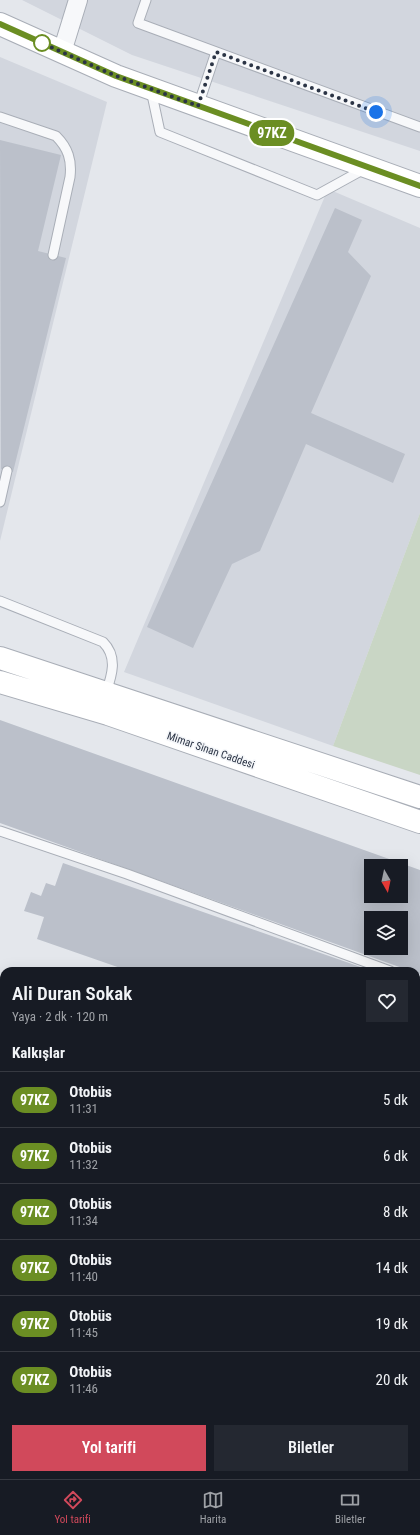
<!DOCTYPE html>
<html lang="tr">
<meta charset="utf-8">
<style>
:root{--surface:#171b24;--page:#242831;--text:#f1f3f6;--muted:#9ea1a6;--line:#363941;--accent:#d1495b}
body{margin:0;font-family:"Roboto Condensed",sans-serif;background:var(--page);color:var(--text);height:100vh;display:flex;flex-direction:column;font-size:15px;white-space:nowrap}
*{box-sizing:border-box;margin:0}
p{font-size:13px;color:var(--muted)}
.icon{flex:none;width:22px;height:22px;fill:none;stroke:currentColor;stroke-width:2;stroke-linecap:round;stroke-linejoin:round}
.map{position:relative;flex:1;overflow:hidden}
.panel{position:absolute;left:0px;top:967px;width:420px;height:512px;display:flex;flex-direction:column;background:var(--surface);border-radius:12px 12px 0 0;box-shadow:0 4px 16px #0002}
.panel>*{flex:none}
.badge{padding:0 8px;border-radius:13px;font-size:14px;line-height:26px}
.needle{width:26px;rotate:171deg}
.buttons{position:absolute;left:364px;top:859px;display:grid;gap:8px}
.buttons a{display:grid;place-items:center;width:44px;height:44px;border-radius:0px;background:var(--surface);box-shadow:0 4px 16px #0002;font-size:20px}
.you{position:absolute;width:20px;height:20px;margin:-10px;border:3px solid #fff;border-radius:50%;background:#1a73e8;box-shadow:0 0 0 6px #1a73e833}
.map>.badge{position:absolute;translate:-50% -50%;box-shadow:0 0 0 2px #fff}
h2{padding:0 12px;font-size:15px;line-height:36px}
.round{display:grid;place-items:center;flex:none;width:42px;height:42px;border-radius:0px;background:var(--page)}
.summary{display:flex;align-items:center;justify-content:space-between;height:68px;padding:0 12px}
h1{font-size:19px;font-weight:600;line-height:30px}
.action{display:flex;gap:8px;margin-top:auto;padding:8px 12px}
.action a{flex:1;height:46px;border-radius:0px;background:var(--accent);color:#fff;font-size:16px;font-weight:600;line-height:46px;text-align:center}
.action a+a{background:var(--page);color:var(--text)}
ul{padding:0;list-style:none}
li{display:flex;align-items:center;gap:12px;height:56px;padding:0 12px;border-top:1px solid var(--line)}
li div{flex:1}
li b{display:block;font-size:15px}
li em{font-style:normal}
li .badge{min-width:44px;font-weight:700;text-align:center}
.menu{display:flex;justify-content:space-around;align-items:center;height:56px;border-top:1px solid var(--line);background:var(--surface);font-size:11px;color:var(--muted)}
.menu a{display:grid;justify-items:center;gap:2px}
.menu .on{color:var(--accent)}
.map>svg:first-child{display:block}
</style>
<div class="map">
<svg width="420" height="1479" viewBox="0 0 420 1479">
<rect width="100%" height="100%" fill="#e4e7ec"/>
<!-- built -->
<path fill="#d2d6de" d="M22 0H420V151L132 55Z
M0 57 107 102 0 541Z
M328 189 420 228V513L333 746 124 672Z
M420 1421V1479H390L392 1475H416V1429Z"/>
<!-- green -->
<path fill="#c9d6c5" d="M420 513V775L333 746Z"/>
<!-- building -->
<path fill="#bbc0ca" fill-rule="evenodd" d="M0 140 61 155 38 251 66 258 13 472 1 469V472Z
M335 208 362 220 348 252 371 276 311 413 405 454 393 483 306 444 260 551 232 564 193 648 147 627Z
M0 720 420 870V974L416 973V971H411L391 964 0 823ZM371 866H401V896H371ZM371 918H401V948H371Z
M63 863 372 971H129L37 939 44 917 24 911 31 892 41 896 46 883 55 886Z
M416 986 420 988V1070L416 1068Z
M0 1111 4 1112V1275L0 1273Z"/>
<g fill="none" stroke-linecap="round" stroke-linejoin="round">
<defs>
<path id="lane" d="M146 0 138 23 420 127
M151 90 160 132 317 195 366 168
M198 106 216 52
M0 117 56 136C68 148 72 160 70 177L53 255
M0 502 7 471
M0 601 103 642C118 657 112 675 106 693
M0 831 127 874 390 971
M416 981 420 982"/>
<path id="street" d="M62 52 78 0
M416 1449 420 1455"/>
<path id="secondary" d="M0 24 116 76 420 186
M0 658 420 797
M0 682 108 714 420 822
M416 1368 420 1360
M358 1479 360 1475"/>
</defs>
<!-- lane casing -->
<use href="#lane" stroke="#a9aeb7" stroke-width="11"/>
<!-- street casing -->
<use href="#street" stroke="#a9aeb7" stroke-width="20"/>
<!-- secondary casing -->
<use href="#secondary" stroke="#a9aeb7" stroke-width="24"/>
<!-- lane -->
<use href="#lane" stroke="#f7f8fa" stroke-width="9"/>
<!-- street -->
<use href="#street" stroke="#f7f8fa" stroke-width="18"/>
<!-- secondary -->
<use href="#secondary" stroke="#fff" stroke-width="22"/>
</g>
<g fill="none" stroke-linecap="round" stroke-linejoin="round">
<defs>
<path id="line" d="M0 24 116 76 420 186"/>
</defs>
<!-- line casing -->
<use href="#line" stroke="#fff" stroke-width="9"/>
<!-- line -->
<use href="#line" stroke="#6b8e23" stroke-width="6"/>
<!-- walk -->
<path stroke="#2b3445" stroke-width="4" stroke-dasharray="0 7.2" d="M42 43 37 41 116 76 198 106 216 52 376 112"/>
</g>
<!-- markers -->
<circle fill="#fff" stroke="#6b8e23" stroke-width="2" cx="42" cy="43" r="8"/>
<g text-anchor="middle" stroke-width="3" stroke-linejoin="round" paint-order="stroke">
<!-- street labels -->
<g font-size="11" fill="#2b3445" stroke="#f4f6f9">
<text transform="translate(211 750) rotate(19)" y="4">Mimar Sinan Caddesi</text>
</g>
</g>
</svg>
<div class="buttons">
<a><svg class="needle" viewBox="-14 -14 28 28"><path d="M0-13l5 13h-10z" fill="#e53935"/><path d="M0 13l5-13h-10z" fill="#9ea1a6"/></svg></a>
<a><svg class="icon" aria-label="layers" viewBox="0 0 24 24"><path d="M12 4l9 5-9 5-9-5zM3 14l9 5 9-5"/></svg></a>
</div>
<div class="you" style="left:376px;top:112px"></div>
<b class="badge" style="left:272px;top:133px;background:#6b8e23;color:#fff">97KZ</b>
<section class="panel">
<div class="summary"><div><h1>Ali Duran Sokak</h1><p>Yaya · 2 dk · 120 m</p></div><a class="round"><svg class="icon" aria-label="heart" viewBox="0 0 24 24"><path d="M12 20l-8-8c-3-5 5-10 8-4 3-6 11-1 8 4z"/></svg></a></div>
<h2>Kalkışlar</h2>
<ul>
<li><span class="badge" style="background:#6b8e23;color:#fff">97KZ</span><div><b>Otobüs</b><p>11:31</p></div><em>5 dk</em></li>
<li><span class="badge" style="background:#6b8e23;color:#fff">97KZ</span><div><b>Otobüs</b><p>11:32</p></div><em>6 dk</em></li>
<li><span class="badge" style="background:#6b8e23;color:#fff">97KZ</span><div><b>Otobüs</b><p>11:34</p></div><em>8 dk</em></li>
<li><span class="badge" style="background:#6b8e23;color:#fff">97KZ</span><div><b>Otobüs</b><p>11:40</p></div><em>14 dk</em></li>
<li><span class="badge" style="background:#6b8e23;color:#fff">97KZ</span><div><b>Otobüs</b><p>11:45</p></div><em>19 dk</em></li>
<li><span class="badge" style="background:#6b8e23;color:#fff">97KZ</span><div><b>Otobüs</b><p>11:46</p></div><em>20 dk</em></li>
</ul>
<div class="action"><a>Yol tarifi</a><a>Biletler</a></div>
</section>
</div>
<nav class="menu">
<a class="on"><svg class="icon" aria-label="directions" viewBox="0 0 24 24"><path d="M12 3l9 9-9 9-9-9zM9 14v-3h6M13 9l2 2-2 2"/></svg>Yol tarifi</a>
<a><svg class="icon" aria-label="map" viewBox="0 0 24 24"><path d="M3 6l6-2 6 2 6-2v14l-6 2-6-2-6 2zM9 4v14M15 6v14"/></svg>Harita</a>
<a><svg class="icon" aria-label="tickets" viewBox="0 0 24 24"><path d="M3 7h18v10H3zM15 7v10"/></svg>Biletler</a>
</nav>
